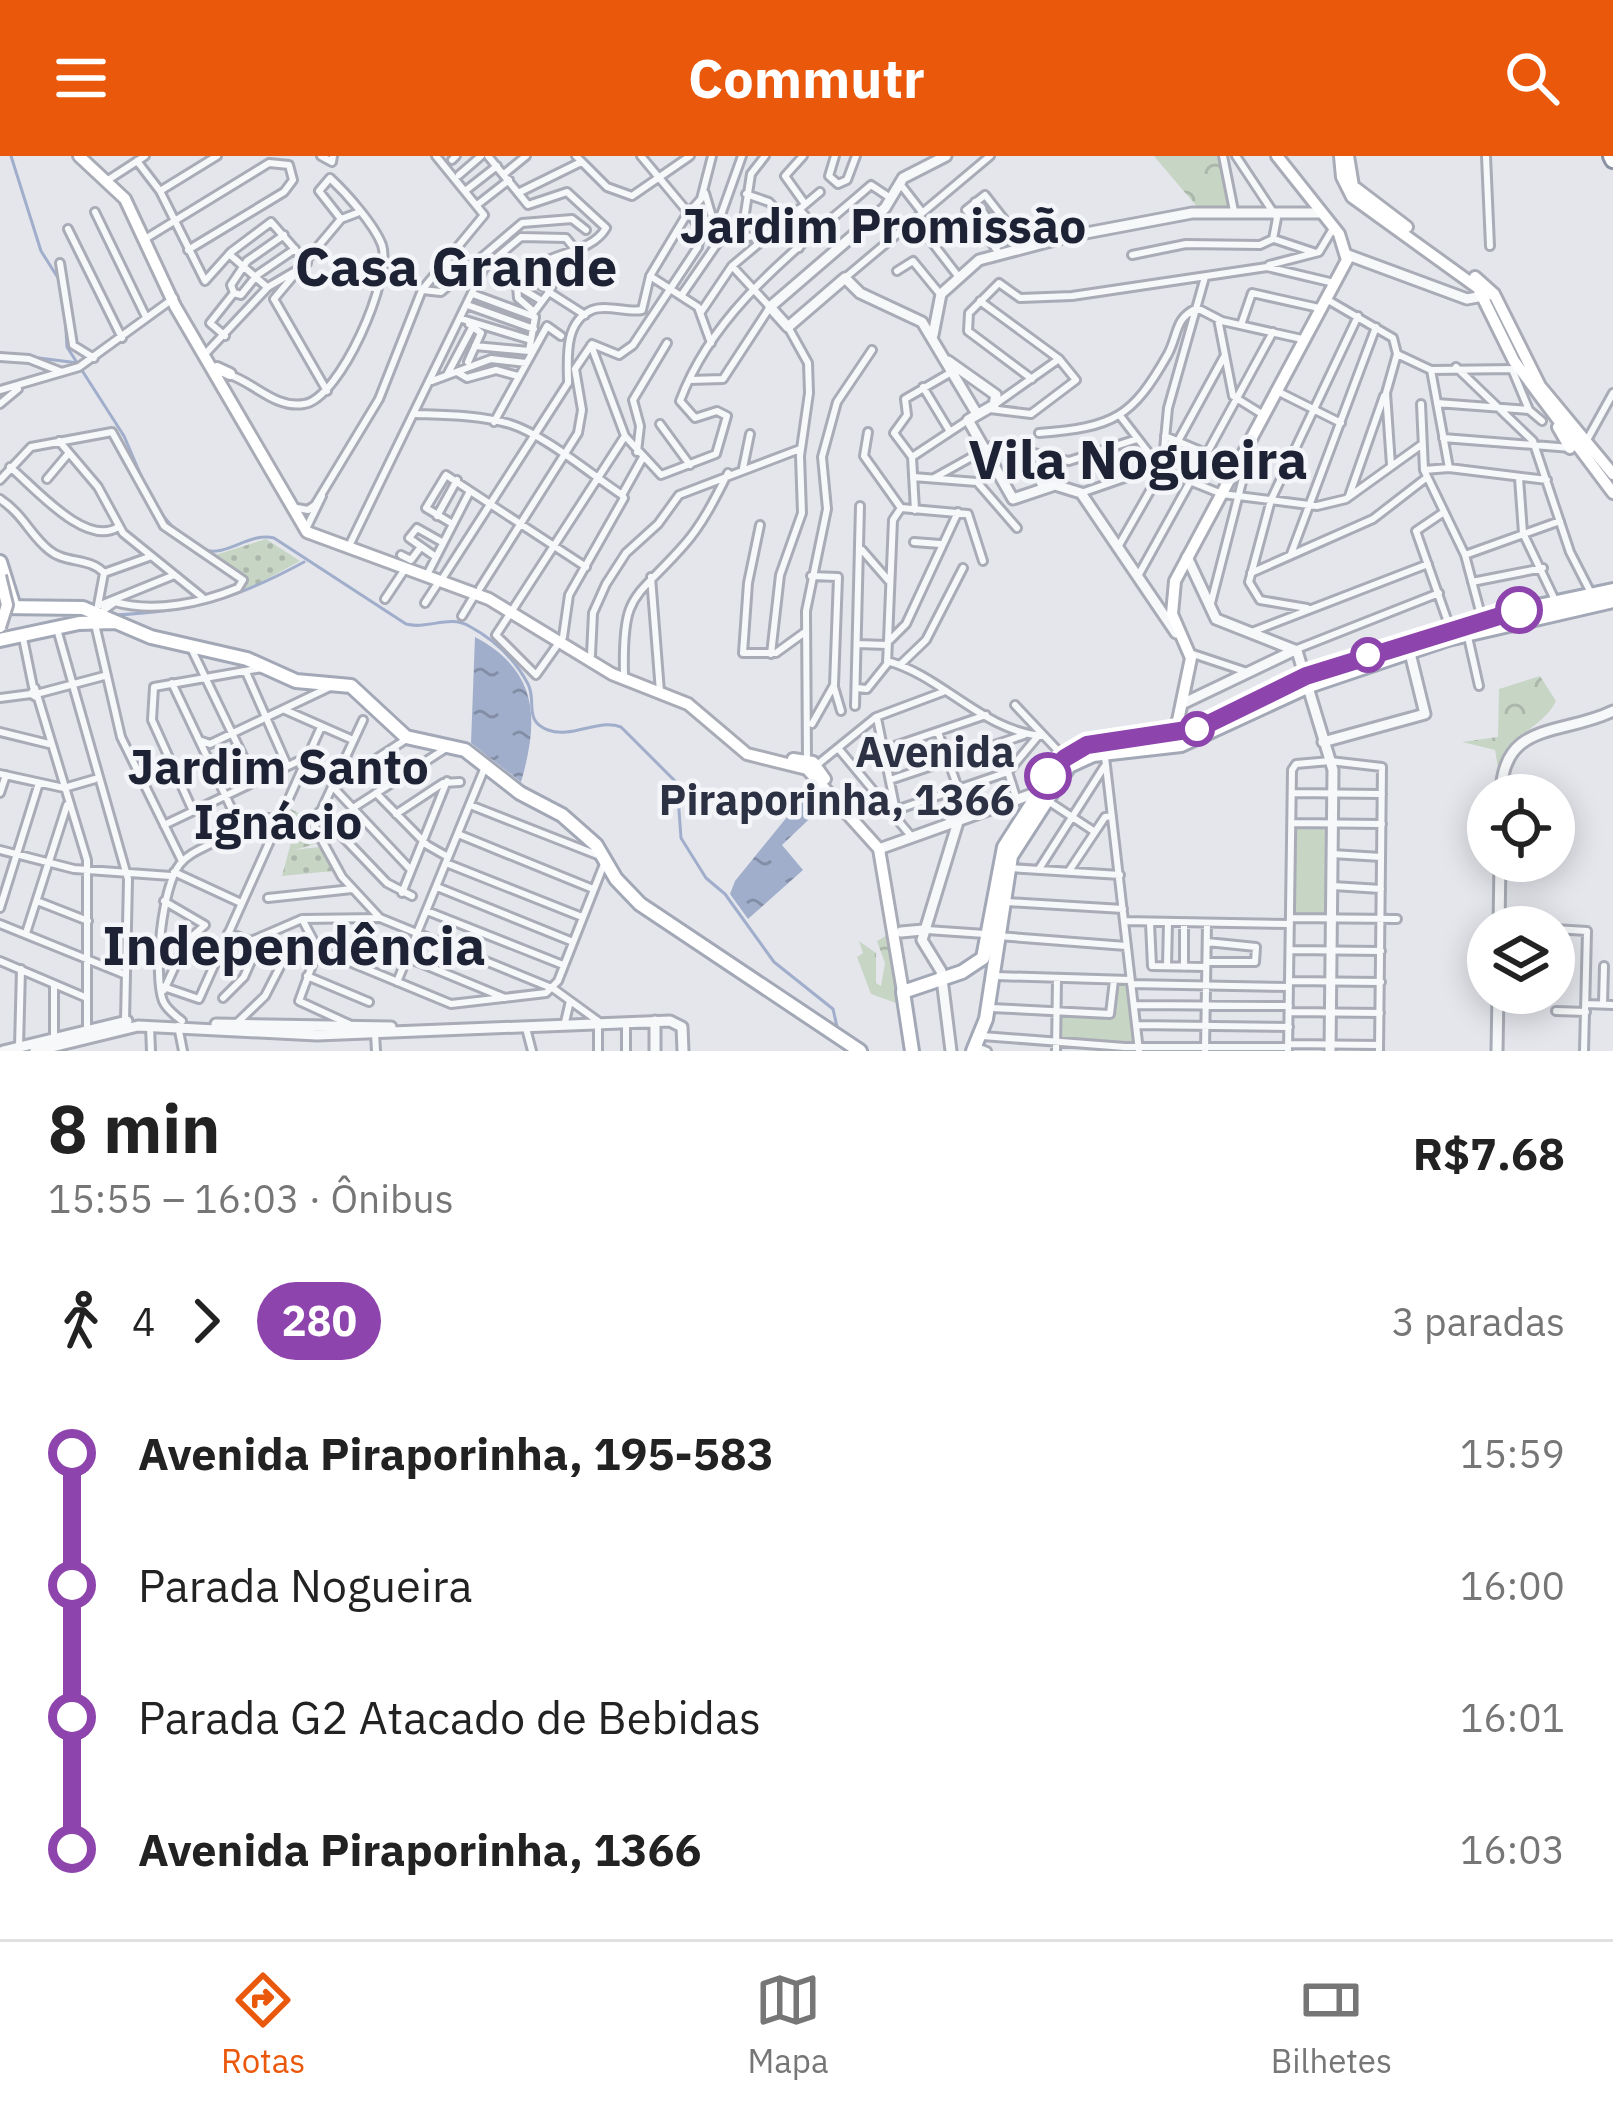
<!DOCTYPE html>
<html lang="pt">
<meta charset="utf-8">
<style>
:root{--surface:#fff;--page:#f2f2f2;--text:#222;--muted:#767676;--line:#e0e0e0;--accent:#ea580c}
body{margin:0;font-family:"IBM Plex Sans",sans-serif;background:var(--page);color:var(--text);height:100vh;display:flex;flex-direction:column;font-size:45px;white-space:nowrap}
*{box-sizing:border-box;margin:0}
p{font-size:39px;color:var(--muted)}
.icon{flex:none;width:66px;height:66px;fill:none;stroke:currentColor;stroke-width:2;stroke-linecap:round;stroke-linejoin:round}
.map{position:relative;height:895px;overflow:hidden}
.panel{display:flex;flex-direction:column;background:var(--surface);flex:1}
.panel>*{flex:none}
.badge{padding:0 24px;border-radius:39px;font-size:42px;line-height:78px}
.tools{position:absolute;left:1467px;top:618px;display:grid;gap:24px}
.tools a{display:grid;place-items:center;width:108px;height:108px;border-radius:50%;background:var(--surface);box-shadow:0 6px 30px #0003;font-size:60px}
.map>.badge{position:absolute;translate:-50% -50%;box-shadow:0 0 0 6px #fff}
.legs{display:flex;align-items:center;gap:18px;height:132px;padding:0 48px;font-size:39px}
.legs p{margin-inline-start:auto}
.head{display:flex;align-items:center;justify-content:space-between;height:204px;padding:0 48px}
h1{font-size:66px;font-weight:700;line-height:90px}
ul{padding:0 48px;list-style:none}
li{display:flex;align-items:center;gap:42px;height:132px;font-size:45px}
li i{display:grid;place-items:center;width:18px;height:100%;margin:0 15px;background:currentColor}
li i::after{content:'';width:30px;height:30px;margin:-15px;border:9px solid;border-radius:50%;background:var(--surface)}
li p{margin-inline-start:auto}
li:first-child i{background:linear-gradient(#0000 50%,currentColor 0)}
li:last-child i{background:linear-gradient(currentColor 50%,#0000 0)}
header{display:flex;justify-content:space-between;align-items:center;height:156px;padding:0 48px;background:var(--accent);color:#fff;font-size:54px;font-weight:700}
.tabs{display:flex;justify-content:space-around;align-items:center;height:168px;border-top:3px solid var(--line);background:var(--surface);font-size:33px;color:var(--muted)}
.tabs a{display:grid;justify-items:center;gap:6px}
.tabs .active{color:var(--accent)}
.map>svg:first-child{display:block}
</style>
<header><svg class="icon" aria-label="menu" viewBox="0 0 24 24"><path d="M4 6h16M4 12h16M4 18h16"/></svg>Commutr<svg class="icon" aria-label="search" viewBox="0 0 24 24"><circle cx="10" cy="10" r="6"/><path d="M15 15l6 6"/></svg></header>
<div class="map">
<svg width="1613" height="895" viewBox="0 0 1613 895">
<defs>
<pattern id="forest-crowns" width="20" height="18" patternUnits="userSpaceOnUse" patternTransform="scale(3)"><rect width="20" height="18" fill="#c7d5c5"/><path d="M2 6a3 3 0 1 1 6 0M12 15a3 3 0 1 1 6 0" fill="none" stroke="#abb7aa"/></pattern>
<pattern id="park-dots" width="8" height="8" patternUnits="userSpaceOnUse" patternTransform="scale(3)"><rect width="8" height="8" fill="#c7d5c5"/><path d="M2 2h.1M6 6h.1" fill="none" stroke="#abb7aa" stroke-width="1.8" stroke-linecap="round"/></pattern>
<pattern id="water-ripples" width="26" height="14" patternUnits="userSpaceOnUse" patternTransform="scale(3)"><rect width="26" height="14" fill="#a0aecb"/><path d="M2 4q2-2 4 0t4 0M15 11q2-2 4 0t4 0" fill="none" stroke="#838ea6"/></pattern>
</defs>
<rect width="100%" height="100%" fill="#e4e6ec"/>
<!-- forest -->
<path fill="url(#forest-crowns)" d="M1154 0H1217L1231 50 1198 52Z
M1540 520 1556 545C1544 571 1509 578 1498 611L1495 594 1462 586 1498 581 1499 533Z
M893 776 899 848 871 838 857 801 863 797 859 785 876 797V827L881 830 885 807 877 785Z"/>
<!-- park -->
<path fill="url(#park-dots)" d="M266 383 300 405 245 435 244 419 209 401Z
M287 651 312 664 318 687 295 694 319 691 333 715 282 720 292 683 278 674Z"/>
<!-- pitch -->
<path fill="#c7d5c5" d="M1295 671 1329 672V760L1295 759Z
M1119 826 1129 827 1136 887 1059 883V857L1115 858Z"/>
<!-- water -->
<path fill="url(#water-ripples)" d="M475 481C539 515 539 564 521 626L471 587Z
M813 629 825 648 782 689 803 714 748 763 730 738 735 725Z"/>
<g fill="none" stroke-linecap="round" stroke-linejoin="round">
<!-- stream -->
<path stroke="#a0aecb" stroke-width="3" d="M11 0 41 95 60 125
M65 158 67 191 124 280 148 336
M0 197 78 207
M159 355 176 375
M204 394C227 401 249 376 274 382L406 468C427 474 450 458 469 470 493 483 515 503 528 528 537 545 523 565 548 574 572 583 598 562 621 571L677 627 681 682 706 722 725 738 774 806 833 853 838 875
M115 459C194 455 234 444 304 406"/>
<defs>
<path id="minor" d="M321 0 332 6 333 0
M488 0 528 49 567 36 606 72C588 103 533 94 517 130L518 142 534 156 549 136 585 159
M576 0 607 31 632 40 690 0
M641 0 686 54
M803 0 785 20 805 48
M835 0 829 20 838 28 847 24 856 0
M1223 0 1234 55
M1236 0 1277 62 1273 83
M1486 0 1490 90
M452 4 456 0
M137 5 160 35 205 125 231 96 271 66 307 107
M504 18 526 0
M459 19 481 0
M108 24 145 0
M901 29 922 56
M160 35 217 0
M465 35 497 10
M518 37 581 6
M705 37 719 85
M746 38 769 46 786 64
M975 46 1005 84
M477 49 509 24
M799 53 819 75
M691 54 701 43 712 0
M95 56 146 161
M914 63 958 120
M780 69 799 92
M717 70 742 0
M68 73 122 182
M742 77 751 18 765 0
M145 83 269 7 289 9 293 24 284 36 188 94
M1274 83 1313 96
M719 85 770 78
M995 92 1014 76 985 39 966 54 967 55 1000 98
M452 96 479 119
M229 98 267 131
M1132 99 1186 88 1260 89 1273 83
M60 107 73 189 94 202
M1269 109 1319 96 1334 71
M897 115 913 105 940 138
M524 119 547 133
M650 120 698 151 711 187
M846 121 990 0
M517 130 542 145
M422 134 441 136 522 67 572 63 586 74
M549 136 567 98
M234 137 231 129 247 105 284 79
M234 137 241 139 257 119 295 93
M473 138 535 161 529 195
M681 140 719 85
M1328 144 1393 182 1397 198
M980 145 1059 203 1076 224 1031 258 990 253
M470 150 534 173
M701 156 732 110 820 36
M462 163 531 184
M1218 163 1233 240 1265 260
M1241 169 1252 137 1319 152
M225 180 210 167 233 138
M475 190 529 195
M207 196 268 131 297 114
M1397 198 1431 214
M0 201 29 203 62 216
M468 206 481 177 469 168
M1456 211 1533 285 1570 396 1592 439
M575 213 592 188 619 199 633 189 698 91 701 74 690 58
M1512 213 1529 254
M1431 214 1449 312
M1431 214 1516 213
M457 216 467 222 496 214 518 220
M227 218C253 225 274 253 304 248 340 243 393 121 382 89 374 68 346 37 330 22L319 35 341 63
M447 219 473 170
M1032 223 968 175 969 157 999 127 1020 142 1072 140 1267 111 1334 127
M689 224 723 223 770 151 732 110
M432 225 491 203 526 207
M568 227C568 205 563 166 592 154 606 148 627 157 642 154L650 120 687 58
M923 231 949 274
M0 234 79 211 174 142
M327 235 274 143 341 63 357 57
M1277 235 1341 267
M1437 247 1529 254
M0 248 18 233
M1421 248 1424 314 1465 399 1481 459
M994 249 1059 203
M1529 254 1542 265
M416 258C446 259 480 259 510 268 543 278 592 319 622 339L624 342 569 439 563 481 536 519 496 479 515 450C552 393 589 336 625 280L591 189
M1121 261 1162 314 1222 338 1317 350 1346 343 1421 289
M494 266 547 170 561 180
M660 268 690 309
M868 276 864 300 901 352
M1039 277C1114 271 1132 262 1168 198 1179 177 1174 163 1197 152L1222 165 1302 183
M625 280 661 319 716 298 727 260 717 255 695 262 680 245C715 151 799 92 871 29L889 41
M1165 280 1237 310
M1443 282 1571 292
M1587 284 1613 237
M59 285 98 331 123 377 202 441
M1178 285 1225 199
M1022 292 1042 331
M637 296 640 270 633 244 667 187
M1207 297 1273 176
M912 301 894 277 907 259 905 243 955 214
M1391 309 1386 237 1397 198
M10 311C34 331 86 392 118 371
M743 312 750 278
M1424 314 1449 312 1547 324
M913 321 977 326 1017 372
M934 322 995 288 1069 305 1137 283
M1519 322 1523 377 1556 446
M47 323 68 298
M0 324 31 291 112 276 164 370 243 424 238 432C202 447 154 457 115 446L100 457
M1081 337 1156 311
M622 339 642 303
M1349 340 1384 240
M0 343C24 359 30 379 49 394 65 408 90 401 104 417
M297 352 308 354 315 349 379 243 422 134 484 59 436 0
M901 352 968 358 983 405
M915 354 912 301 968 264
M1444 356 1416 375 1449 469
M437 360 457 324
M451 367 426 352 446 319 586 411
M760 369 748 427 743 497H776L805 476
M307 371 322 340
M914 386 940 388
M349 390 484 112 521 81 566 82 575 93
M1118 391 1162 314 1168 252 1205 121
M862 394 889 425
M1291 398 1376 171
M401 399 411 404 420 392
M433 399 409 382 417 372 440 385
M1465 399 1560 365
M429 415 470 335
M104 417 149 401
M1251 417 1373 363 1426 322
M444 420 568 227
M811 420 838 421 834 529 812 568
M1138 420 1190 326
M651 421 660 536
M1472 426 1543 412
M480 432 578 277 582 254 575 213
M385 443 405 413
M425 447 440 424
M1211 447 1251 291
M98 449 104 417
M98 450 172 420
M1307 452 1260 444 1249 426 1271 344 1358 160
M462 460 474 440
M95 468 121 581 182 705
M57 473 128 723 125 865
M1249 477 1428 408
M1468 481 1479 530
M23 482 33 531
M890 484 906 468 958 356
M857 488 887 489
M1297 493 1439 437
M192 494 255 625
M1190 497 1247 516
M771 498 780 419 802 357 800 300 809 237 808 207 788 171
M591 499 593 457 606 428 626 397 658 368 679 339 800 293
M887 505C943 520 983 576 1044 580
M900 509 926 484 963 412
M246 516 287 609
M624 518C622 434 635 445 684 389 702 369 716 341 728 317
M172 527 236 662C229 689 196 688 180 708 162 730 153 818 163 845 167 854 175 859 182 865
M834 531 841 555
M856 532 867 533 887 508 893 364 901 352
M40 537 104 520
M36 541 31 538 35 532 87 704V874
M0 542 31 538
M1015 549 1065 602
M855 550 860 350
M285 554 353 584
M877 562 896 655
M363 564 314 670 342 721 380 762 554 833 598 865V895
M0 576 49 588
M938 576 958 632
M405 584 333 631 411 714
M202 585 210 588 332 530
M838 592 911 680
M883 594 986 559
M1105 601 1139 895
M807 605 806 455 827 353 822 301 837 246 872 194
M818 608 876 561 943 536
M1008 616 1017 644
M0 618 64 632 95 623
M890 624 1024 579
M0 637 6 619
M376 637 427 689 448 701
M1292 637 1382 638
M1048 645 1095 676
M470 649 600 700
M353 652 448 591
M896 654 1008 616 1038 580
M193 655 152 564 154 531 262 512
M319 656 387 727 412 740
M396 658 443 627 460 626
M236 659 279 663
M1292 667 1382 668
M948 668 952 655 967 659
M164 669 307 601
M458 678 593 733
M0 694 74 713 171 720
M1332 698 1381 701
M446 707 582 761
M1010 712 1120 719
M1039 713 1104 611
M1069 715 1105 661 1112 660
M174 716 241 747
M1333 730 1381 733
M437 731 573 786
M402 737 447 625
M268 742 352 733
M37 745 88 765
M164 745 205 769 186 786 164 834
M1007 746 1123 753
M0 752 39 627
M427 755 563 809
M1290 762 1397 763
M302 763 318 793 299 845 349 868
M1124 765 1290 768
M1150 767 1152 810 1206 811
M1184 767V811
M0 768 126 819
M1554 773 1587 775 1584 895
M927 774 985 778
M26 777 67 649
M228 777 251 785 302 763 379 762
M998 780 1126 790
M318 793 451 848 546 837 558 825 604 708
M1290 794 1381 795
M408 802 505 842
M0 805 87 842
M1207 806H1255L1256 791 1207 786
M1167 810 1168 766
M307 820 369 846
M996 820 1130 824
M1289 825 1381 826
M397 826 485 611
M1131 828 1289 831
M161 830 199 843 321 571
M223 842 244 821 262 780
M1586 848 1613 849
M1603 848 1604 810
M1134 849 1289 850
M991 852 1110 858 1114 824
M1556 855 1586 856
M1289 856 1380 857
M238 866 265 840 284 803 296 800 311 811
M565 866 570 845
M626 869V895
M1136 869 1289 871
M150 870 151 895
M178 870 183 895
M526 872 532 895
M375 877 376 895
M982 880 1125 891H1288
M54 881V828
M1288 888 1379 889
M19 891 21 813
M977 891 987 895
M1056 895 1057 822
M1205 895 1207 767
M1288 895 1292 614 1296 608 1330 605 1382 611 1379 895"/>
<path id="tertiary" d="M946 0 903 22 885 52 770 151 788 171 845 122 860 137 922 166 977 258
M1348 99 1467 143 1494 138
M933 179 941 138 979 104 1070 80 1192 57H1319
M948 205 996 239 994 249 968 264 1013 343 1055 329 1081 337 1176 477
M1187 401 1216 463 1297 495 1333 614 1330 895
M1182 548 1295 494
M1323 586 1425 558 1409 493
M1501 639C1502 564 1562 580 1613 555
M879 693 1038 636
M1499 771 1500 705
M901 776 923 774
M655 865V895
M216 868 391 871
M3 895 127 865
M35 895 138 870 317 879 670 865 682 871 683 895
M951 895 941 815 922 784 958 666
M1497 895 1498 837"/>
<path id="secondary" d="M79 0 125 43 175 150 307 376 489 443 612 518 688 548 747 598 807 613 879 693 903 836
M1340 0 1342 21 1352 41 1478 132 1514 205 1613 337
M1348 0 1353 30 1407 71
M1475 121 1494 138 1540 230 1613 318
M217 212 230 218
M1558 271 1570 292
M1175 579 1191 502 1172 458 1175 425 1347 104 1339 78 1277 0
M793 603 813 606 825 623"/>
<path id="primary" d="M0 406 14 451
M0 451 83 452 151 481 247 503 296 525 351 530 406 581 465 594 520 637 562 659 596 689 616 723 640 748 860 895
M0 484 79 467 115 466
M912 895 903 836 962 816 983 802 1004 691 1054 613 1076 594 1200 572 1301 522 1356 503 1482 462 1613 434
M973 895 986 863 1011 700 1069 610 1093 599 1181 589 1309 530 1448 483 1613 445"/>
<path id="trunk" d="M1611 0 1613 4"/>
</defs>
<!-- minor casing -->
<use href="#minor" stroke="#a9acb6" stroke-width="12"/>
<!-- tertiary casing -->
<use href="#tertiary" stroke="#a9acb6" stroke-width="15"/>
<!-- secondary casing -->
<use href="#secondary" stroke="#a9acb6" stroke-width="16"/>
<!-- primary casing -->
<use href="#primary" stroke="#a3a8b7" stroke-width="18"/>
<!-- trunk casing -->
<use href="#trunk" stroke="#8b91a2" stroke-width="20"/>
<!-- minor -->
<use href="#minor" stroke="#f7f8fa" stroke-width="6"/>
<!-- tertiary -->
<use href="#tertiary" stroke="#f7f8fa" stroke-width="9"/>
<!-- secondary -->
<use href="#secondary" stroke="#fff" stroke-width="10"/>
<!-- primary -->
<use href="#primary" stroke="#fff" stroke-width="12"/>
<!-- trunk -->
<use href="#trunk" stroke="#fff" stroke-width="14"/>
<defs>
<path id="secondary-bridge" d="M0 420 7 449 0 471"/>
</defs>
<!-- secondary-bridge casing -->
<use href="#secondary-bridge" stroke="#a9acb6" stroke-width="16" stroke-linecap="butt"/>
<!-- secondary-bridge -->
<use href="#secondary-bridge" stroke="#fff" stroke-width="10"/>
</g>
<g fill="none" stroke-linecap="round" stroke-linejoin="round">
<defs>
<path id="line-1" d="M1048 620 1065 602 1087 589 1200 572 1306 520 1519 454"/>
</defs>
<!-- line-1 casing -->
<use href="#line-1" stroke="#fff" stroke-width="27"/>
<!-- line-1 -->
<use href="#line-1" stroke="#8e44ad" stroke-width="18"/>
</g>
<!-- markers -->
<g fill="#fff" stroke="#8e44ad" stroke-width="6">
<circle cx="1519" cy="454" r="21"/>
<circle cx="1368" cy="499" r="15"/>
<circle cx="1197" cy="573" r="15"/>
<circle cx="1048" cy="620" r="21"/>
</g>
<g text-anchor="middle" stroke-width="9" stroke-linejoin="round" paint-order="stroke">
<!-- stop labels -->
<g font-size="42" font-weight="bold" fill="#2c3144" stroke="#f4f5f9" text-anchor="end">
<text x="1015" y="611">Avenida<tspan x="1015" dy="48">Piraporinha, 1366</tspan></text>
</g>
<!-- quarter labels -->
<g font-size="48" font-weight="bold" fill="#1e2235" stroke="#f4f5f9">
<text x="883" y="87">Jardim Promissão</text>
<text x="278" y="628">Jardim Santo<tspan x="278" dy="55">Ignácio</tspan></text>
</g>
<!-- district labels -->
<g font-size="54" font-weight="bold" fill="#1e2235" stroke="#f4f5f9">
<text x="456" y="130">Casa Grande</text>
<text x="1138" y="323">Vila Nogueira</text>
<text x="294" y="809">Independência</text>
</g>
</g>
</svg>
<div class="tools">
<a><svg class="icon" aria-label="locate" viewBox="0 0 24 24"><circle cx="12" cy="12" r="6"/><path d="M12 2v4M12 18v4M2 12h4M18 12h4"/></svg></a>
<a><svg class="icon" aria-label="layers" viewBox="0 0 24 24"><path d="M12 4l9 5-9 5-9-5zM3 14l9 5 9-5"/></svg></a>
</div>
</div>
<section class="panel">
<div class="head"><div><h1>8 min</h1><p>15:55 – 16:03 · Ônibus</p></div><b>R$7.68</b></div>
<div class="legs"><svg class="icon" aria-label="walk" viewBox="0 0 24 24"><circle cx="13" cy="4" r="2"/><path d="M13 8l-2 6 4 7M11 14l-3 7M7 12l3-4h3l4 4"/></svg>4<svg class="icon" aria-label="forward" viewBox="0 0 24 24"><path d="M9 5l7 7-7 7"/></svg><b class="badge" style="background:#8e44ad;color:#fff">280</b><p>3 paradas</p></div>
<ul>
<li><i style="color:#8e44ad"></i><b>Avenida Piraporinha, 195-583</b><p>15:59</p></li>
<li><i style="color:#8e44ad"></i><span>Parada Nogueira</span><p>16:00</p></li>
<li><i style="color:#8e44ad"></i><span>Parada G2 Atacado de Bebidas</span><p>16:01</p></li>
<li><i style="color:#8e44ad"></i><b>Avenida Piraporinha, 1366</b><p>16:03</p></li>
</ul>
</section>
<nav class="tabs">
<a class="active"><svg class="icon" aria-label="directions" viewBox="0 0 24 24"><path d="M12 3l9 9-9 9-9-9zM9 14v-3h6M13 9l2 2-2 2"/></svg>Rotas</a>
<a><svg class="icon" aria-label="map" viewBox="0 0 24 24"><path d="M3 6l6-2 6 2 6-2v14l-6 2-6-2-6 2zM9 4v14M15 6v14"/></svg>Mapa</a>
<a><svg class="icon" aria-label="tickets" viewBox="0 0 24 24"><path d="M3 7h18v10H3zM15 7v10"/></svg>Bilhetes</a>
</nav>
